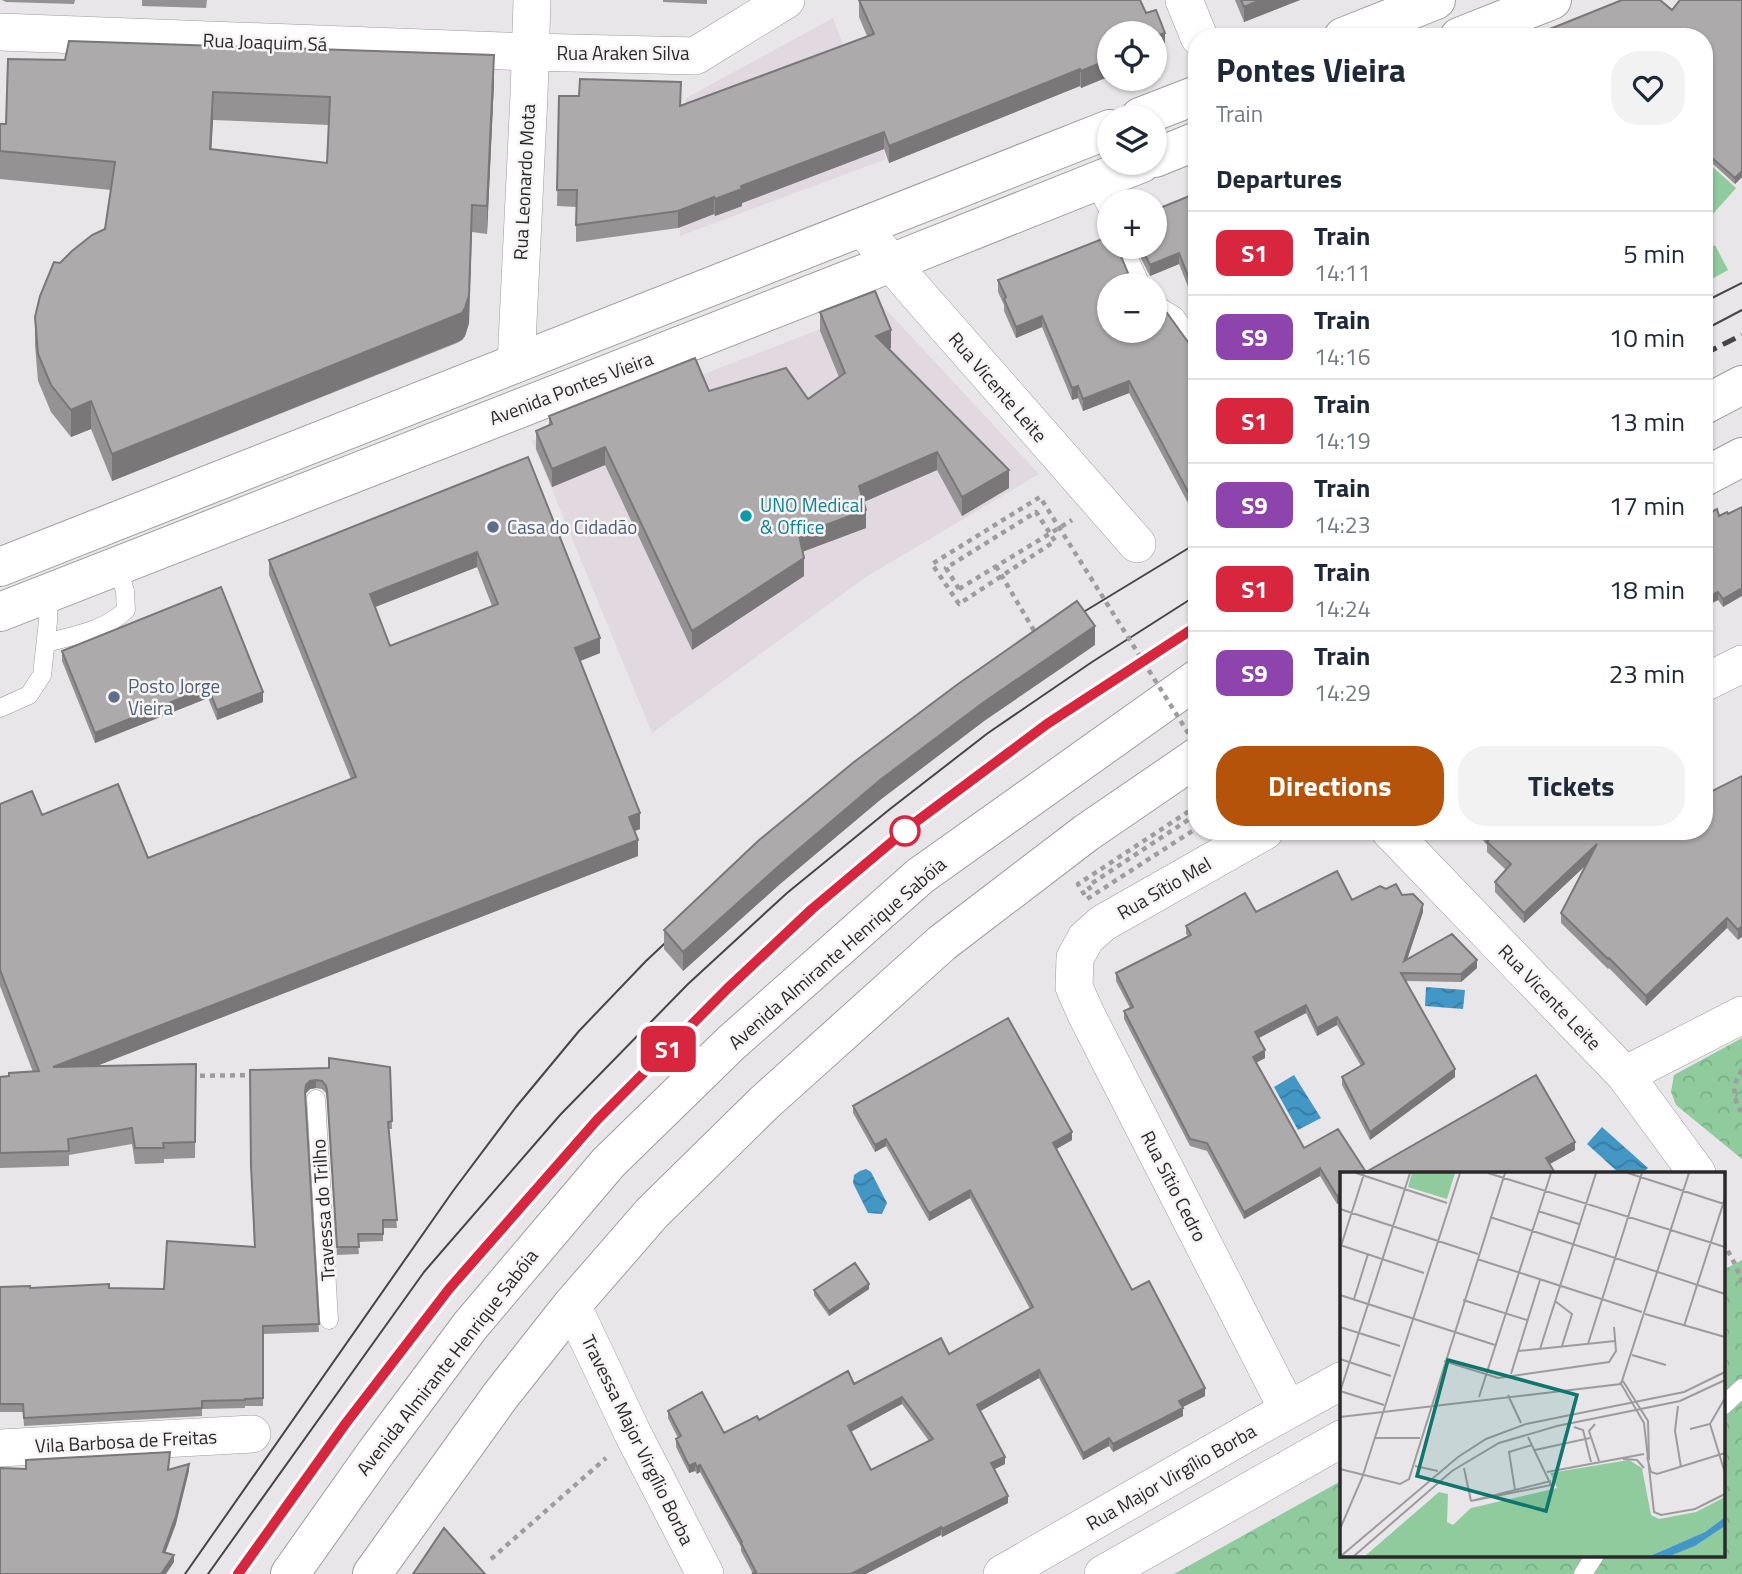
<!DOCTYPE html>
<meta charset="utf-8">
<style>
:root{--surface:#fff;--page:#f2f2f3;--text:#1f2937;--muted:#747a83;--line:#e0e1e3;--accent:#b45309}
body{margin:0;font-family:"Titillium Web",sans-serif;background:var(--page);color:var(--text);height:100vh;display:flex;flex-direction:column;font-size:26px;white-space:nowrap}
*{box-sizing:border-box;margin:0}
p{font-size:23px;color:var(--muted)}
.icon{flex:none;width:38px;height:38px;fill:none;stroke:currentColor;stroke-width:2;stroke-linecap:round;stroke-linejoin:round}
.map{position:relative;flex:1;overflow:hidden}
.side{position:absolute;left:1188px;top:28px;width:525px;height:812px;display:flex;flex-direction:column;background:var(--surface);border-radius:28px;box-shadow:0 2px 5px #0004}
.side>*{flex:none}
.badge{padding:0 14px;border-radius:10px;font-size:24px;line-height:46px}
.tools{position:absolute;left:1097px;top:21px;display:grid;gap:14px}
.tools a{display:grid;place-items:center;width:70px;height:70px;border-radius:50%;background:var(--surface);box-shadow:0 2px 5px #0004;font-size:35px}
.map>.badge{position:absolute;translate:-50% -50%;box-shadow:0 0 0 4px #fff}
h2{padding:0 28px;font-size:26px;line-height:63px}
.round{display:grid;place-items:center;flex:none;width:74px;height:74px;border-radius:28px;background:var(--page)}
.head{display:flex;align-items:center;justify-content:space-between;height:119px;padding:0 28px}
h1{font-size:33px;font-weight:700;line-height:52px}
.button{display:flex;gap:14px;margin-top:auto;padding:14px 28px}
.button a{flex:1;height:80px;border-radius:28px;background:var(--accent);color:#fff;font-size:28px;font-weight:700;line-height:80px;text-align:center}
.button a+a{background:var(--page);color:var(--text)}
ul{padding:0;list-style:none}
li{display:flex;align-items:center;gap:21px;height:84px;padding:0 28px;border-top:2px solid var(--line)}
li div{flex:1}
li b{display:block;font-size:26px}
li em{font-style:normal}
li .badge{min-width:77px;font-weight:700;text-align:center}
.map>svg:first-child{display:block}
</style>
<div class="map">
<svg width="1742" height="1574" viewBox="0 0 1742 1574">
<defs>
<pattern id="park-crowns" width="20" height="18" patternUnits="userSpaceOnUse" patternTransform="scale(1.75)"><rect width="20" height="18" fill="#90cb9d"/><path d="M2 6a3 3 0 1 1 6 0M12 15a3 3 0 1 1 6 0" fill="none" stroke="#7cae87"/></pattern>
<pattern id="water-waves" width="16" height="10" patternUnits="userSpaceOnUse" patternTransform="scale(1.75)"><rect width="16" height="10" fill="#4297c5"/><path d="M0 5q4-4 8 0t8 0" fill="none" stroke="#377ba0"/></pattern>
</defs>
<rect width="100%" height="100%" fill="#e9e6e9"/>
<!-- built -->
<path fill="#e1d8e0" d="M833 18 886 159 680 236 686 98Z
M882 305 1039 474 866 577 652 733 532 441Z"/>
<!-- park -->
<path fill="url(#park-crowns)" d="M1742 1038V1159L1676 1105 1671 1092 1674 1075Z
M1742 1260V1574H1174L1341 1481V1555H1723V1270Z"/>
<!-- pitch -->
<path fill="#90cb9d" d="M1705 160 1736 188 1705 223Z
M1715 245 1728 270 1705 283V251Z"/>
<!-- water -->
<path fill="url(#water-waves)" d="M1426 987 1465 990 1463 1009 1425 1006Z
M1294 1075 1321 1118 1298 1130 1274 1087Z
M1602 1127 1648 1168 1643 1173H1619L1587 1144Z
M866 1169 871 1172 887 1203 882 1214 868 1213 853 1183 854 1175 860 1171Z"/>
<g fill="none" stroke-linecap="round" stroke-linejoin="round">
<defs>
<path id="service" d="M1094 182 1110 214
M1124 247 1141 285
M1155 304 1175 316 1197 346
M46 643C75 635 104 631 126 610L125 591 117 566
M0 708 29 695 42 675 48 621 49 592
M316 1099 329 1320
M1723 1406 1742 1388
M1583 1574 1595 1555"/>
<path id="minor" d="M1184 0 1199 37
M0 32 530 52 695 56 786 0
M862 227 909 284 1137 544
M516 364 529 95 532 0
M1704 683 1742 664
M1265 831 1103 923 1086 938 1075 958 1074 987 1086 1014 1288 1410
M1390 831 1625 1075 1697 1173
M1625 1075 1742 1015
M572 1305 633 1434 705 1574
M0 1448 252 1434
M1002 1574 1254 1429 1341 1381
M1103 1574 1341 1439"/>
<path id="primary" d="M1343 37 1436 0
M1459 37 1552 0
M1140 117 1197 95
M1155 158 1197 141
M0 567 1110 129
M0 612 891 263 1142 163"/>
<path id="trunk" d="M1704 405 1742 385
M1704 477 1742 457
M290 1574 377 1451 470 1326 608 1163 731 1043 920 876 1197 679
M372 1574 501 1395 572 1305 652 1213 764 1103 942 943 1086 833 1197 757"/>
</defs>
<!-- service casing -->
<use href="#service" stroke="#9e9b9e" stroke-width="19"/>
<!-- minor casing -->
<use href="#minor" stroke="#9e9b9e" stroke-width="38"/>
<!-- primary casing -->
<use href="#primary" stroke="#9e9b9e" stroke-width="40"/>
<!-- trunk casing -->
<use href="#trunk" stroke="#9e9b9e" stroke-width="40"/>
<!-- path -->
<path stroke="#9e9c9e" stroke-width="4.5" stroke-dasharray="5 5" stroke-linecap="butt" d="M996 566 1036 634
M959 589 1072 520
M1091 890 1088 886 1197 814
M1742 1070C1732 1085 1732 1098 1742 1113
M190 1076 255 1075
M1723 1242 1735 1264 1742 1282
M491 1559 606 1458"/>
<!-- service -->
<use href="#service" stroke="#fff" stroke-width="18"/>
<!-- minor -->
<use href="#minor" stroke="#fff" stroke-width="37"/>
<!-- primary -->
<use href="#primary" stroke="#fff" stroke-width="38"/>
<!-- trunk -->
<use href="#trunk" stroke="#fff" stroke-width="38"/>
<!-- tram -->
<path stroke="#474647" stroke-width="2" d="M1704 302 1742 283
M1704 330 1742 310
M1067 622 1197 543
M185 1574 453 1191 516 1107 579 1031 646 961 678 931
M208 1574 424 1272 560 1115 688 984 787 893 890 809 988 733 1092 662 1197 595"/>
<!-- rail -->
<path stroke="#474647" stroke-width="5" stroke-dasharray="14 7" stroke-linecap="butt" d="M1704 354 1742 335
M238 1574 346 1423 449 1289 597 1120 728 988 812 910 913 824 1047 724 1197 626"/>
<!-- path-bridge -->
<path stroke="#9e9c9e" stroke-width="4.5" stroke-dasharray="5 5" stroke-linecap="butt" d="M959 589 946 568 1036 512 1055 541 959 604 932 564 1040 497 1197 747
M1197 806 1078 884 1087 899 1197 828"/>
</g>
<!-- wall -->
<path fill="#959294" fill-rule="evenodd" d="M2 0H75L74 4 6 2Z
M142 0H207L206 8 142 6Z
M663 0H707V4L663 2Z
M859 0 1146 13 1165 50 1157 53V57L1081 88 1080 86 889 163 884 149 742 203V206L715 216 714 214 678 228 576 242V207L557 206 559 96H579L681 106 867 36 859 17Z
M1235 0H1300L1244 22Z
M1742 0V177L1735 184 1704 156V37L1672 10Z
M8 59 494 82 487 234 472 232 469 323 465 336 462 340 457 343 112 481 91 429 71 437 51 412 38 381 35 345V317L60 263 105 229 111 190 0 179V124H6ZM213 120 329 125 327 163 211 149Z
M1197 193V328L1189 316V304L1194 302 1179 264 1150 276 1135 247H1155Z
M998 280 1110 331 1188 342 1197 345 1195 516 1129 393 1083 411 1078 398 1072 400 1042 327 1016 338 1004 311V305L998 292Z
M820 312 891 348 889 349 1009 488 962 516 937 470 864 502 866 528 802 552 804 576 692 650 605 465 552 487 536 449V431L549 425V416L709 391 808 399 839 377 820 331Z
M528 457 600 653 580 661 640 829 635 831 638 856 95 1066 196 1064 195 1158 164 1159V1163L135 1164 132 1144 69 1155V1166L0 1168V1077L9 1076 33 1072 0 986V804L42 815 148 858 351 779 269 575V560ZM477 567 492 606 390 646 375 607Z
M1727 512 1723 607 1718 600 1704 607V516H1719Z
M1095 645 984 721 880 800 780 884 683 971 664 949V930Z
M62 651 263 702 217 720 208 698 95 743 62 661Z
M1742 776 1738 940 1727 928 1646 1006 1609 968 1608 969 1561 923V913L1586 865 1524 923 1495 892V882L1506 870 1487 852V845L1475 831H1704Z
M1337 871 1352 900 1380 886 1386 889 1396 884 1402 895 1413 894 1423 904V912L1407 959 1452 934 1477 960V968L1461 982 1405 981 1455 1069V1077L1370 1140 1342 1085V1077L1361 1066 1337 1025 1317 1036 1306 1013 1259 1038 1265 1050V1058L1256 1063 1304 1148 1338 1129 1366 1172 1536 1075 1575 1142V1150L1550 1164 1555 1173H1341V1202L1337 1204 1320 1176 1244 1219 1207 1151 1190 1146 1124 1019V1011L1130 1008 1116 981V973L1188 936 1186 934V926L1245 893 1256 912Z
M390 1067 392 1129H388L397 1228H383V1241L358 1242 359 1254 337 1255 327 1098 326 1093 322 1089 316 1088 310 1089 306 1093 305 1098 319 1332 263 1334V1406H245V1408L202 1409V1416L24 1426 23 1412H0V1287L109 1288 164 1289 254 1247 250 1070Z
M853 1106 1072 1140 1056 1149 1132 1290 1205 1396 1182 1407 1183 1416 1113 1452 1109 1446 1083 1460 1039 1378 980 1411 1005 1464 994 1469 1008 1503 942 1537 941 1535 753 1574 741 1551V1547L700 1472 697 1474 695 1471 689 1473 676 1447V1439L678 1438 668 1418V1411L724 1433 854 1384 949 1354 1030 1309 970 1198 929 1221 886 1146 875 1152 853 1113ZM902 1404 929 1441 871 1470 851 1432Z
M869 1289 829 1316 814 1295V1290Z"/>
<!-- shaded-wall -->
<path fill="#797778" d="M1260 0H1300L1244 22V7Z
M1165 33V50L1157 53V57L1155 58V36Z
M494 55V82L487 234V206Z
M1110 59V76L1081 88V71Z
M1080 69V86L889 163V146Z
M213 92V120L210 177V149Z
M884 132V149L742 203V206L715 216V199L741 186Z
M1742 171V177L1735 184V178Z
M714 197V214L678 228V211Z
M472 205 469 323 465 336 462 340 112 481V454Z
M1179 253V264L1150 276V265Z
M1128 273V285L1124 275Z
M1042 316V327L1016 338V327Z
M891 330V348L876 354V336Z
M1129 381V393L1083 411V399Z
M1078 386V398L1072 400V388Z
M91 401V429L71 437V410Z
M605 447V465L552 487V469Z
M937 452V470L859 504V486Z
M1009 470V488L962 516V497Z
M1197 504V516H1195V505Z
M866 510V528L799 553V535Z
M477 552V567L370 609V594Z
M804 558V576L692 650V631Z
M1742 588V596L1723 607V599Z
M1718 592V600L1704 607V599Z
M1095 626V645L984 721 880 800 780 884 683 971V952L780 865 880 780 984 702Z
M600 638V653L575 663V648Z
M208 687V698L95 743V733Z
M263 692V702L217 720V710Z
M640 813V829L629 833V817Z
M638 840V856L53 1083V1067Z
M1597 844V855L1524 923V913Z
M1423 904V912L1404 969V961Z
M1727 918V928L1646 1006V996Z
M1742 926V937L1738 940V930Z
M1477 960V968L1461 982V974Z
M1306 1005V1013L1255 1040V1032Z
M1337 1017V1025L1317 1036V1028Z
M1265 1050V1058L1253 1064V1057Z
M1455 1069V1077L1370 1140V1132Z
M316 1080V1088L310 1089 306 1093 305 1100 306 1085 310 1081Z
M1072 1132V1140L1053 1151V1143Z
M886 1139V1146L875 1152V1145Z
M1575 1142V1150L1546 1166V1158Z
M1320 1168V1176L1244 1219V1212Z
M970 1190V1198L929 1221V1213Z
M1341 1194V1202L1337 1204V1196Z
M869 1284V1289L829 1316V1311Z
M1039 1370V1378L977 1413V1405Z
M1205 1388V1396L1179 1409V1401Z
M902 1397V1404L848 1433V1426Z
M1183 1408V1416L1113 1452V1444Z
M1109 1438V1446L1083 1460V1453Z
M1005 1457V1464L991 1471V1463Z
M695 1463V1471L689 1473V1466Z
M189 1464V1471L176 1524 163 1559V1552Z
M700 1465V1472L697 1474V1467Z
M1008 1496V1503L942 1537V1529Z
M941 1527V1535L866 1574H851Z
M174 1555V1562L166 1574H161Z"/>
<!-- building -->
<path fill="#adaaac" stroke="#797778" stroke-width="2" fill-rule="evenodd" d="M859 0H1140L1146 13 1156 10 1165 33 1155 36 1157 40 1155 41V33H1110V59L1081 71 1080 69 889 146 884 132 741 186 742 189 715 199 714 197 678 211 576 225 577 190H557L559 96H579L580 79 681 82 680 106 874 34Z
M1241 0H1260L1244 7Z
M1622 0H1660L1672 10 1680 0H1742V171L1735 178 1704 151V37H1530Z
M69 41 494 55 487 206 472 205 469 295 465 308 462 313 457 315 112 454 91 401 71 410 51 385 38 354 35 317 40 296 54 262 60 263 72 251 92 235 105 229 115 162 0 151V124H6L8 59 65 60ZM213 92 330 97 327 163 210 149Z
M1197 193V299L1179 253 1150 265 1141 247H1155V210Z
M1110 236V247H1117L1128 273 1124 275 1128 285H1110V331H1155V317L1167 313 1188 342 1197 345V504L1195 505 1129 381 1083 399 1078 386 1072 388 1042 316 1016 327 1004 299 1006 297 998 280Z
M875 291 891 330 876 336 1009 470 962 497 937 452 859 486 866 510 799 535 804 558 692 631 605 447 552 469 536 431 552 424 549 416 695 358 709 391 786 368 808 399 845 373 820 312Z
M1197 301V316L1189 304Z
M528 457 600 638 575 648 640 813 629 817 638 840 53 1067 196 1064 195 1142 163 1143 164 1148H135L132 1128 68 1139 69 1151 0 1153V1077L9 1076V1073L39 1071 0 970V804L32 791 42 815 118 784 148 858 356 777 269 560ZM477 552 498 604 390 646 370 594Z
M1742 507V588L1723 599 1718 592 1704 599V516L1717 509 1719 516 1727 512 1728 514Z
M221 587 263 692 217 710 208 687 95 733 62 651Z
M1077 601 1095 626 984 702 880 780 780 865 683 952 664 930 758 841 854 762 958 684Z
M1742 776V926L1738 930 1727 918 1646 996 1609 958 1608 959 1561 913 1597 844 1524 913 1495 882 1511 864 1487 842 1490 838 1484 831H1704V795Z
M1337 871 1352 900 1380 886 1386 889 1396 884 1402 895 1413 894 1423 904 1404 961 1452 934 1477 960 1461 974 1401 973 1455 1069 1370 1132 1342 1077 1364 1064 1337 1017 1317 1028 1306 1005 1255 1032 1265 1050 1253 1057 1304 1148 1338 1129 1366 1172 1536 1075 1575 1142 1546 1158 1555 1173H1341V1194L1337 1196 1320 1168 1244 1212 1207 1143 1190 1139 1124 1011 1133 1007 1116 973 1191 935 1186 926 1245 893 1256 912Z
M1008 1018 1072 1132 1053 1143 1132 1290 1149 1281 1205 1388 1179 1401 1183 1408 1113 1444 1109 1438 1083 1453 1039 1370 977 1405 1005 1457 991 1463 1008 1496 942 1529 941 1527 851 1574H752L756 1572 741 1543 742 1542 700 1465 697 1467 695 1463 689 1466 676 1439 681 1436 668 1411 702 1392 724 1433 757 1416 759 1420 848 1371 854 1384 941 1338 949 1354 1033 1307 970 1190 929 1213 886 1139 875 1145 853 1106ZM902 1397 933 1439 871 1470 848 1426Z
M329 1058 390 1067 392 1121 388 1122 397 1220H383V1234H358L359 1247H337L327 1090 326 1086 322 1081 316 1080 310 1081 306 1085 305 1092 319 1324 263 1326V1398L245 1399V1400L202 1401V1408L24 1418 23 1404H0V1287L30 1286V1288L109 1284V1288L164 1289 167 1241 255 1247 251 1166 250 1070 329 1068Z
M855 1263 869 1284 829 1311 814 1290Z
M170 1452 168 1470 189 1464 176 1516 163 1552 174 1555 161 1574H0V1468L26 1469V1460Z
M444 1528 485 1574H413Z"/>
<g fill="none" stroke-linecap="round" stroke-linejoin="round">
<defs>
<path id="line" d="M238 1574 346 1423 449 1289 597 1120 728 988 812 909 913 824 1047 724 1197 626"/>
</defs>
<!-- line casing -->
<use href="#line" stroke="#fff" stroke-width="16"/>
<!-- line -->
<use href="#line" stroke="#d7263d" stroke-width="10"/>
</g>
<!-- markers -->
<circle fill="#0f9aa8" stroke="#f7f4f6" stroke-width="2.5" cx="746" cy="516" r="7"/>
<g fill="#5c6f8a" stroke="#f7f4f6" stroke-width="2.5">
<circle cx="493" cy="527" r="7"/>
<circle cx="114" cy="697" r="7"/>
</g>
<circle fill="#fff" stroke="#d7263d" stroke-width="3.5" cx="905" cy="831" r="14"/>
<g text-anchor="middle" stroke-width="5" stroke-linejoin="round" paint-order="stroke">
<!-- street labels -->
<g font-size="19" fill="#2b2a2b" stroke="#f7f4f6">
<text transform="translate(265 42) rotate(2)" y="7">Rua Joaquim Sá</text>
<text x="623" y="60">Rua Araken Silva</text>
<text transform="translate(524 182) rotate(-87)" y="7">Rua Leonardo Mota</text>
<text transform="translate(998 387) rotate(49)" y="7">Rua Vicente Leite</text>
<text transform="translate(571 388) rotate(-21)" y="7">Avenida Pontes Vieira</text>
<text transform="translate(1164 888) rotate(-30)" y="7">Rua Sítio Mel</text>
<text transform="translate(837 953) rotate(-41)" y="7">Avenida Almirante Henrique Sabóia</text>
<text transform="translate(1550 997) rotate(46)" y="7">Rua Vicente Leite</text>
<text transform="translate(1174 1186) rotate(63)" y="7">Rua Sítio Cedro</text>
<text transform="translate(323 1210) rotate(-94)" y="7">Travessa do Trilho</text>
<text transform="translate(447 1362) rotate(-52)" y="7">Avenida Almirante Henrique Sabóia</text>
<text transform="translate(638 1440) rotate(64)" y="7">Travessa Major Virgílio Borba</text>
<text transform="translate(126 1441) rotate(-3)" y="7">Vila Barbosa de Freitas</text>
<text transform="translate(1171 1477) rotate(-30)" y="7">Rua Major Virgílio Borba</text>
</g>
<!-- culture labels -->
<g font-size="19" fill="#0d838f" stroke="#f7f4f6" text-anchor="start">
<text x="760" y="512">UNO Medical<tspan x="760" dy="22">&amp; Office</tspan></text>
</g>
<!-- service labels -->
<g font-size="19" fill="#4e5e75" stroke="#f7f4f6" text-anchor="start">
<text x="507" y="534">Casa do Cidadão</text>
<text x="128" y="693">Posto Jorge<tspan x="128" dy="22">Vieira</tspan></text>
</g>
</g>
<!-- overview -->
<g transform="translate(1340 1172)">
<rect width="385" height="385" fill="#e9e6e9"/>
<path d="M385 354V384H330L355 374Z" fill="#90cb9d"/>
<path d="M72 1H115L107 27 68 15ZM289 288 302 296 311 343 319 347 356 340 385 325V345L365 360 310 384H25L99 320 108 322 107 350 113 353 131 336 217 316 210 301Z" fill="#90cb9d"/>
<path d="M228 325a10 10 0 1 1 20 0a10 10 0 1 1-20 0ZM231 350 233 365 208 368 206 352Z" fill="#90cb9d"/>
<path d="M385 345V354L355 374 330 384H310L365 360Z" fill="#4297c5"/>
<path fill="none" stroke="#9d9b9d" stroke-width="2" d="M16 1 107 31M148 1 385 75M288 1 384 32M0 37 138 82M198 39 239 52M150 45 385 122M0 73 84 101M1 74 24 2M137 87 302 140M0 123 155 173M14 127 28 82M123 128 187 148M215 129 232 142 222 174M305 142 385 165M344 154 385 26M0 155 60 174M248 172 302 1M200 177 256 1M178 179 275 169M292 183 326 193M0 187 51 204M104 189 158 206 269 190 276 179 274 155M171 202 200 108M283 209 308 249 309 288M280 210 304 251 314 340 321 343 355 337 385 322M0 219 44 233M0 220 70 1M168 223 181 251M139 225 211 1M338 234 335 259 341 295M0 245 281 212 349 1M255 252 249 259 259 289M370 252 385 301M234 255 243 258 251 290M350 257 370 252 385 226M34 266H80M195 278 250 266M307 285 311 300 317 302 385 281M283 287 297 288 304 296M75 294 98 299M124 296 131 329M0 297 60 312 69 307 165 1M207 300 304 282M175 318 169 280 192 273M131 329 211 313 188 265M131 329 211 309M0 357 22 306 120 1M1 384 118 285 146 267 186 252 344 220 385 200M14 384 112 299 159 271 217 254 340 229 385 208"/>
<path fill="#0f766e" fill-opacity="0.15" stroke="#0f766e" stroke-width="3.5" d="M108 188 237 223 206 339 77 304Z"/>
<rect width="385" height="385" fill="none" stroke="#2b2a2b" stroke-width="3.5"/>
</g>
</svg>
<div class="tools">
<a><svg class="icon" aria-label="locate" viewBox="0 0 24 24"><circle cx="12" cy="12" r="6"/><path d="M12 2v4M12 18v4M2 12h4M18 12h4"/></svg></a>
<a><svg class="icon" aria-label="layers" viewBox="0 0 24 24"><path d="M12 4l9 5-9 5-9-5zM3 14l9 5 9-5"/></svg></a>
<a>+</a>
<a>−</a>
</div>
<b class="badge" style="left:668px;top:1049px;background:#d7263d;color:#fff">S1</b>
<section class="side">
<div class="head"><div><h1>Pontes Vieira</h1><p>Train</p></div><a class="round"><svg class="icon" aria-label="heart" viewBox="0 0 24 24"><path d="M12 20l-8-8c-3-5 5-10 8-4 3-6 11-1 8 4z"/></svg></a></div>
<h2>Departures</h2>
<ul>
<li><span class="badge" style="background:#d7263d;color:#fff">S1</span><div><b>Train</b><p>14:11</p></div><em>5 min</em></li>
<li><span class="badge" style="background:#8e44ad;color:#fff">S9</span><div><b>Train</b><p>14:16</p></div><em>10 min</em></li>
<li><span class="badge" style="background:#d7263d;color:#fff">S1</span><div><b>Train</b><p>14:19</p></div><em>13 min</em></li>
<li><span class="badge" style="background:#8e44ad;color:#fff">S9</span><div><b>Train</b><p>14:23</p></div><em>17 min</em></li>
<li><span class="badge" style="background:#d7263d;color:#fff">S1</span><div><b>Train</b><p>14:24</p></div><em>18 min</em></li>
<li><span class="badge" style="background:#8e44ad;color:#fff">S9</span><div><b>Train</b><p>14:29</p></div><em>23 min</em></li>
</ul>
<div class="button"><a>Directions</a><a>Tickets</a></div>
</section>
</div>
